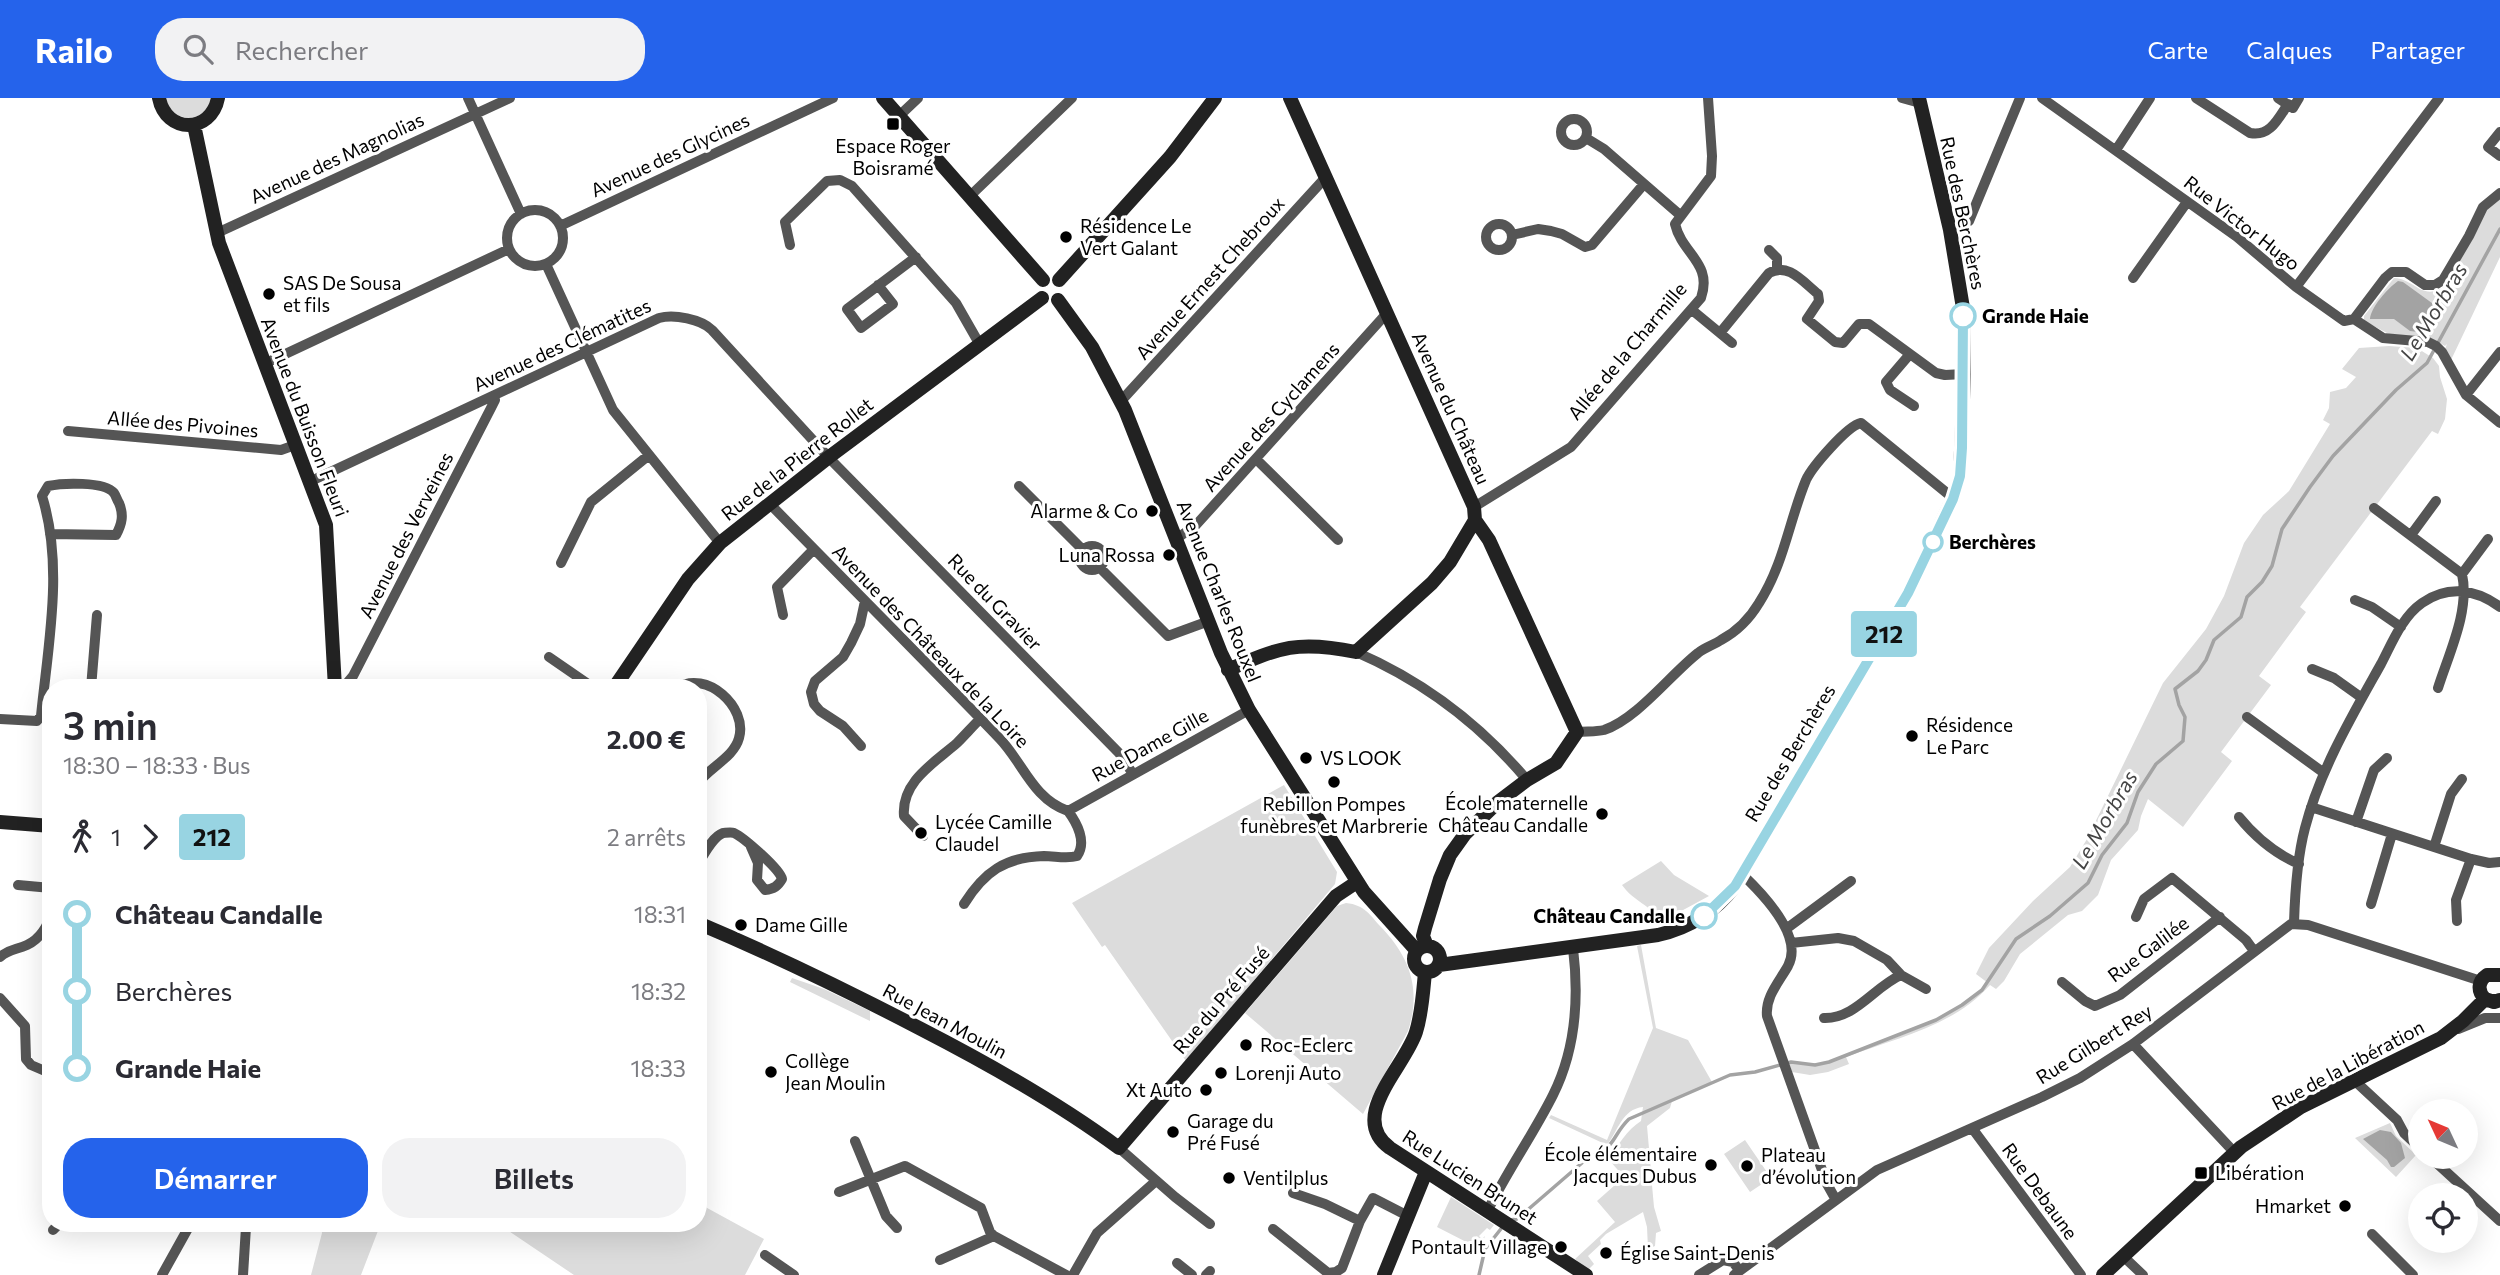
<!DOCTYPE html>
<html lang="fr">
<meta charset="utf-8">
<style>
:root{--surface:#fff;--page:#f2f2f3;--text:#2b2b33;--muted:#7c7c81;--accent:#2563eb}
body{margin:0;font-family:Commissioner,sans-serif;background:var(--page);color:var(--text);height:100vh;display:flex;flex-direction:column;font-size:26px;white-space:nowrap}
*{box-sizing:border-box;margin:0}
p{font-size:23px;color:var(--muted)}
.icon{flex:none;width:38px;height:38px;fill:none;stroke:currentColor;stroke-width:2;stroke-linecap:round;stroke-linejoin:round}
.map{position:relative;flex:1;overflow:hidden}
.details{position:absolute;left:42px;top:581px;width:665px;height:553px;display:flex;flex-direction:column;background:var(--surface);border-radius:28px;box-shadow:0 7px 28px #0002}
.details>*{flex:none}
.badge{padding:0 14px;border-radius:5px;font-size:24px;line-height:46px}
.needle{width:46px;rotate:314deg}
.tools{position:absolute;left:2408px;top:1001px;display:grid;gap:14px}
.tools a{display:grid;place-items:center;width:70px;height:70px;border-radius:50%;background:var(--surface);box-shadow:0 7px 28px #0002;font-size:35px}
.map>.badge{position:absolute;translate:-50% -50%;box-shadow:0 0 0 4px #fff}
.legs{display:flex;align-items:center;gap:10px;height:77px;padding:0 21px;font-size:23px}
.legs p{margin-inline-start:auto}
.headline{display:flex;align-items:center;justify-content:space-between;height:119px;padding:0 21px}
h1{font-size:38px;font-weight:600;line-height:52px}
.button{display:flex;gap:14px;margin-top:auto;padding:14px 21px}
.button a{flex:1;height:80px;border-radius:28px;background:var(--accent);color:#fff;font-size:28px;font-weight:600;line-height:80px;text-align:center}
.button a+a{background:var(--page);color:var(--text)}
ul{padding:0 21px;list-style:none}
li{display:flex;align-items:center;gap:24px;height:77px;font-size:26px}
li i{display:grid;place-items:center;width:10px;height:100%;margin:0 9px;background:currentColor}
li i::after{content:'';width:18px;height:18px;margin:-9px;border:5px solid;border-radius:50%;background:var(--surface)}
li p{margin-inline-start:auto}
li:first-child i{background:linear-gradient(#0000 50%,currentColor 0)}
li:last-child i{background:linear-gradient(currentColor 50%,#0000 0)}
header{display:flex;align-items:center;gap:42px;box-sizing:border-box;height:98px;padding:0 35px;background:var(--accent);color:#fff}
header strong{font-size:33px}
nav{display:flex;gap:38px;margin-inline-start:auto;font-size:24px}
.search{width:490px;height:63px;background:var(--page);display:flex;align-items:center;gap:18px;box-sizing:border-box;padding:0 24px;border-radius:28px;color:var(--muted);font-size:26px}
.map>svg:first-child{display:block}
</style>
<header>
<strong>Railo</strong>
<div class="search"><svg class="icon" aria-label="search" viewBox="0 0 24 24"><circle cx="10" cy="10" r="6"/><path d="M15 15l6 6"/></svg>Rechercher</div>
<nav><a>Carte</a><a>Calques</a><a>Partager</a></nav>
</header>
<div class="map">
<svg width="2500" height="1177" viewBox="0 0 2500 1177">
<rect width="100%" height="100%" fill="#fff"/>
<!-- green -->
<path fill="#dcdcdc" d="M163 0H213L209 11 193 21 174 17Z
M2500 100V159L2451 262 2445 251 2447 246 2445 248 2431 240 2389 236 2364 223V218L2394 180C2416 181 2422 205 2447 187L2485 113Z
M2389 248 2417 250 2433 260 2439 268 2440 279 2447 301 2445 321 2438 336 2432 333 2300 509 2306 514 2259 578 2271 587 2221 654 2232 663 2183 729 2148 701 2141 718 2138 732 2111 762 2098 797 2082 813 2068 817 2020 856 2004 883 1996 891 1990 887C1954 928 1896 940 1846 959L1849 966 1828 974 1810 977 1792 974 1789 965C1803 963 1815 967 1829 964 1876 945 1957 924 1988 885L1976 876 1989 850 2033 803 2070 769 2087 741 2163 585 2206 531 2224 498 2244 445 2263 417 2289 393 2330 326 2323 322 2329 310 2330 294 2346 290 2356 279 2342 271 2359 250Z
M1284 687 1337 774 1335 786 1186 963 1105 847 1102 849 1072 805Z
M1661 763 1674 777 1709 798 1661 824C1651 807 1633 803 1622 787Z
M1346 805C1365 807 1370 817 1380 828 1409 858 1422 890 1408 933L1363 1016 1245 915 1337 808Z
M1641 847 1656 930 1688 942 1712 984 1672 1003 1670 1010 1647 1028 1651 1073 1645 1074 1646 1086 1652 1087 1654 1109 1661 1133 1656 1135 1655 1148 1648 1151 1647 1129 1643 1114 1606 1136 1600 1142 1601 1146 1588 1158 1594 1166 1588 1172 1575 1161 1615 1124 1597 1103 1624 1079 1610 1063C1616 1048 1628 1031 1641 1023L1643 1009C1622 1011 1618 1033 1607 1047L1549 1020 1551 1017 1607 1042 1653 930 1637 848Z
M792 880 824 891 870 913V923L790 884Z
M2390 1025 2396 1038 2416 1057 2396 1079 2355 1040Z
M1745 1042 1771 1080 1750 1094 1724 1056Z
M1451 1099 1494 1127 1490 1132 1487 1130 1479 1138 1482 1141 1485 1138 1480 1151 1437 1129Z
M698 1105 764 1141 745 1177H574L497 1125H698Z
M321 1125H381L361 1177H311L322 1135Z"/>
<!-- water -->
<path fill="#a3a3a3" d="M2398 183 2403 184 2436 208 2438 212 2426 235 2410 233 2394 221H2370C2371 209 2388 190 2398 183Z
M2380 1032 2391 1034 2401 1045 2405 1060 2394 1069H2391L2387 1062 2363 1041Z"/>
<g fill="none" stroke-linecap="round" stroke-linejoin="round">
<!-- stream -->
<path stroke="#a3a3a3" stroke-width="3.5" d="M1510 1122 1517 1121 1590 1058C1616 1051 1612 1037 1629 1021L1730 977 1755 974 1791 964 1815 967 1829 964 1936 922 1962 907 1982 892 2016 841 2050 818 2088 785 2102 757 2127 725 2138 694 2156 666 2183 643 2185 619 2179 607 2175 591 2198 573 2206 562 2214 542 2241 519 2247 499 2262 484 2272 468 2282 431 2310 389 2333 358 2396 292 2427 265 2500 131
M1479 1177 1485 1151 1504 1127"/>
<!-- street -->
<path stroke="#555" stroke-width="10" d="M468 0 521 116
M1902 0 1920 5
M2042 0 2237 139 2296 189 2439 0
M2196 0 2250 35C2270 39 2278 21 2288 6
M2278 0 2293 10 2299 0
M899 18 918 0
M1561 34a13 13 0 1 1 26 0a13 13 0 1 1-26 0Z
M2500 34 2488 49 2500 58
M1586 40 1604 51 1680 117
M2116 52 2150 0
M970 98 1072 0
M507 140a28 28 0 1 1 56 0a28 28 0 1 1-56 0Z
M1486 139a13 13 0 1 1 26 0a13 13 0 1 1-26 0Z
M560 128 833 0
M1950 132 1962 129 1969 123 2020 0
M217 135 510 0
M1512 137 1538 131 1551 133 1562 136 1585 149 1592 147 1644 86
M790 147 785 124 827 83 840 82 852 88 956 205 980 247
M1769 152 1777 160V170
M546 166 613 312 720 445
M2133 180 2187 104
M878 187 893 206 861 230 847 211 916 159
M2296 189 2344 223 2354 221 2385 180 2392 174H2406L2425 187H2435L2443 182 2469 138 2483 109 2500 95
M1692 212 1732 245
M2354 221 2383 240 2428 244 2436 248 2442 254 2466 297
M1720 235 1769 175C1788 164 1803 184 1818 196L1819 203 1807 221 1835 244 1843 245 1859 226H1869L1936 275 1945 277 1964 276
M2500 254 2466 297 2500 325
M1910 256 1886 284 1890 292 1914 308
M264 266 509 151
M1121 303 1326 79
M68 333 281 352 295 347
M1256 361 1338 442
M309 384 659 220C674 216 701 221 712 232L833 364 1119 655 1133 676
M1019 388 1083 452
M769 405C846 484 924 562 1000 641 1023 665 1033 701 1068 713
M1474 409 1571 349 1701 200C1713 165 1682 156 1675 126L1711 78 1712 58 1708 0
M2374 410 2462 476C2470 513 2449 555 2438 590
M2411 437 2436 403
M1176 441 1196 427 1387 215
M1080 460a12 12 0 1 1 24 0a12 12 0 1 1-24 0Z
M561 465 591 404 649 357
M1099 469 1168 538 1209 523
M2462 476 2488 441
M2355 502 2372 509 2401 529
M783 517 777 489 814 451
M1356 554C1423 583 1480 626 1527 682
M549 559 594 590
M2312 571 2334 580 2362 600
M91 590 97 517
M343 590 353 578 491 310 495 302 493 298
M677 590C706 571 748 609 739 640 734 659 710 669 698 685
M2247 619 2324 675
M0 621 37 623 41 618C48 547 64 468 42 398L48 388C62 385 104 383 114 395 116 398 117 402 119 405 124 417 122 426 116 437L50 436
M1577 634C1586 633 1596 634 1604 632 1637 621 1671 576 1698 555 1705 549 1714 547 1721 542 1736 534 1750 520 1759 505 1784 466 1789 423 1806 382 1812 369 1847 328 1861 325L1953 400
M861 648 843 628 820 613 814 606 811 594 815 583 843 559 851 545 860 526 865 503
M2311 709 2471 761 2489 765 2500 764
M1068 713 1249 612
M2239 719C2256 740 2274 755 2299 766
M2356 724 2374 672 2387 660
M923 738 904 718C901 684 934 665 957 645 965 637 972 629 980 621
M2434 749 2451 696 2462 681
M698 766C704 757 712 739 723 735 725 735 731 734 734 735 743 739 780 771 782 781 778 788 774 791 765 792L757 782 758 765 751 749
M1742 776C1762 795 1804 838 1788 868 1779 884 1765 899 1767 918L1827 1086 1836 1102
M18 787 51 790
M964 806C984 774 1005 759 1044 758 1055 758 1067 761 1077 758 1087 744 1077 725 1068 713
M2371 806 2392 736
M2136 819 2144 801 2172 780 2246 842 2254 853
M2457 823 2456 802 2471 761
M2294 825C2295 793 2297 760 2305 730 2320 672 2352 618 2381 566 2392 545 2402 519 2422 505 2448 487 2476 491 2500 509
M1786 831 1851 783
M1791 845 1838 840 1854 843 1887 862 1901 877 1926 891
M0 859C9 851 16 852 27 847 40 841 48 828 51 815
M2062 884 2085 903 2095 908 2120 897 2220 819
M0 900 25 928 26 961 31 967 45 973
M1824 920C1855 921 1874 889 1901 877
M2458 931 2485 920H2500
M2133 946 2234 1054
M2355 983 2397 1022 2404 1035 2420 1050
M1972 1030 2081 1177
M855 1043 886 1118 897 1130
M1119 1050 1175 1099 1210 1126
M2430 1059 2500 1123
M839 1094 905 1068 981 1110 990 1134 994 1138 1066 1177
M1293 1095 1325 1106 1360 1123
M1487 1114C1507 1073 1533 1037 1553 997 1576 951 1579 899 1573 850
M241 1125 246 1129 243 1177
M1273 1131 1328 1175 1336 1174 1342 1170 1360 1123 1373 1100 1408 1118
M53 1132 60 1125
M2372 1136 2413 1177
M765 1157 794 1177
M2123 1158 2143 1177
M940 1162 994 1138
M1177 1165 1192 1177
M162 1177 191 1125
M1073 1177 1097 1135 1156 1083
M1206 1177 1210 1173
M1699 1177 1723 1162 1733 1164 1739 1172
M1734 1177 1877 1072 2042 999 2080 980 2133 946 2291 826 2308 827 2481 883"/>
<!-- secondary -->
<path stroke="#222" stroke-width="14" d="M159 0C166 36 211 36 218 0
M883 0 1043 182
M1290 0 1474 409 1475 422 1489 442 1577 634 1556 665 1527 682 1498 704 1465 736 1450 757 1440 781 1425 830 1423 838 1427 848
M194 27 219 145 326 427 335 590
M1059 182 1170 59 1215 0
M1058 202 1092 249 1125 312 1221 555 1249 612 1364 794 1417 853
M1228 572C1280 549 1298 542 1356 554L1432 485 1450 464 1475 422
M614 590 688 481 720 445 829 359 1042 200
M0 724 51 728
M698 825C774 857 848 893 921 931 989 966 1057 1004 1119 1050L1336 798 1357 784
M1414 861a13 13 0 1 1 26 0a13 13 0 1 1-26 0Z
M1439 867 1658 837C1689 830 1715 814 1735 788L1908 495 1953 400 1960 378 1964 276 1963 210 1950 132 1919 0
M1425 874C1423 895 1422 915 1416 934 1405 969 1347 1019 1390 1050L1586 1177
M2500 877H2487C2478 883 2477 893 2485 901L2494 904 2500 902
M1384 1177 1426 1074
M2103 1177 2241 1049 2301 1009 2441 940 2463 923 2485 901"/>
</g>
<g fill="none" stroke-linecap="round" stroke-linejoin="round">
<defs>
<path id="line-1" d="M1704 818 1735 788 1908 495 1953 401 1960 378 1962 350 1963 218"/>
</defs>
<!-- line-1 casing -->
<use href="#line-1" stroke="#fff" stroke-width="16"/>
<!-- line-1 -->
<use href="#line-1" stroke="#98d4e2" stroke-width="10"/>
</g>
<!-- markers -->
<g fill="#000" stroke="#fff" stroke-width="2.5">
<rect x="886" y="19" width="14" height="14" rx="3.5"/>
<circle cx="1066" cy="139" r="7"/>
<circle cx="269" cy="196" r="7"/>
<circle cx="1152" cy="413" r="7"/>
<circle cx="1169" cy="457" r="7"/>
<circle cx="1912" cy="638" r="7"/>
<circle cx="1306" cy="660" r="7"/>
<circle cx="1334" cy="684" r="7"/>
<circle cx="1602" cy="716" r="7"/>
<circle cx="921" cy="735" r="7"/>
<circle cx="741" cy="827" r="7"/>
<circle cx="1246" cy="947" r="7"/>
<circle cx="771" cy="974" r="7"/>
<circle cx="1221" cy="975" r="7"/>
<circle cx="1206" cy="992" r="7"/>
<circle cx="1173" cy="1034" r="7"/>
<circle cx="1711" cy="1067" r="7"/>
<circle cx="1747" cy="1068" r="7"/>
<rect x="2194" y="1068" width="14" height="14" rx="3.5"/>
<circle cx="1229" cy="1080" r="7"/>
<circle cx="2345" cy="1108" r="7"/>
<circle cx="1561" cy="1149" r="7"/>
<circle cx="1606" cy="1155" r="7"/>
</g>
<g fill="#fff" stroke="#98d4e2" stroke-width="3.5">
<circle cx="1963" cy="218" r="12"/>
<circle cx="1933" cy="444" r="9"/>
<circle cx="1704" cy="818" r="12"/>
</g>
<g text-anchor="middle" stroke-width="6" stroke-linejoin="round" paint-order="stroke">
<!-- poi labels -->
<g font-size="19" fill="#000" stroke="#fff" text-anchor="start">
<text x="893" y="55" text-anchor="middle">Espace Roger<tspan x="893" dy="22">Boisramé</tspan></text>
<text x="1080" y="135">Résidence Le<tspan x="1080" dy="22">Vert Galant</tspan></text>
<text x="283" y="192">SAS De Sousa<tspan x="283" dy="22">et fils</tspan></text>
<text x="1138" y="420" text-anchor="end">Alarme &amp; Co</text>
<text x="1155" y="464" text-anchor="end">Luna Rossa</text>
<text x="1926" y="634">Résidence<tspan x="1926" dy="22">Le Parc</tspan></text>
<text x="1320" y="667">VS LOOK</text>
<text x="1588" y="712" text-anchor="end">École maternelle<tspan x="1588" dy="22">Château Candalle</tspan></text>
<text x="1334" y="713" text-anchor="middle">Rebillon Pompes<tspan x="1334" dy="22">funèbres et Marbrerie</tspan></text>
<text x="935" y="731">Lycée Camille<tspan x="935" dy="22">Claudel</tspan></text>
<text x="755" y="834">Dame Gille</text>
<text x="1260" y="954">Roc-Eclerc</text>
<text x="785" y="970">Collège<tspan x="785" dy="22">Jean Moulin</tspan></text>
<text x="1235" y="982">Lorenji Auto</text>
<text x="1192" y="999" text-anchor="end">Xt Auto</text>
<text x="1187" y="1030">Garage du<tspan x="1187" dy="22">Pré Fusé</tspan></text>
<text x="1697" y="1063" text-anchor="end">École élémentaire<tspan x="1697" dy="22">Jacques Dubus</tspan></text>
<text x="1761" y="1064">Plateau<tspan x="1761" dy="22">d’évolution</tspan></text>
<text x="2215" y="1082">Libération</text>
<text x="1243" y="1087">Ventilplus</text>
<text x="2331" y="1115" text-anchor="end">Hmarket</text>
<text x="1547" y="1156" text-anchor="end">Pontault Village</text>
<text x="1620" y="1162">Église Saint-Denis</text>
</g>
<!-- street labels -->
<g font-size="19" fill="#000" stroke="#fff">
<text transform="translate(670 57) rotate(-25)" y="7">Avenue des Glycines</text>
<text transform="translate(337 60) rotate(-25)" y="7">Avenue des Magnolias</text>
<text transform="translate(1963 115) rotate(78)" y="7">Rue des Berchères</text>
<text transform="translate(2242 125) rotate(38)" y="7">Rue Victor Hugo</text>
<text transform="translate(1210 180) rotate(-48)" y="7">Avenue Ernest Chebroux</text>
<text transform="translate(562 247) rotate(-25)" y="7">Avenue des Clématites</text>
<text transform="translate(1627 253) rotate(-50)" y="7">Allée de la Charmille</text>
<text transform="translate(1451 310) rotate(66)" y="7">Avenue du Château</text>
<text transform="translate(305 319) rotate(69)" y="7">Avenue du Buisson Fleuri</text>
<text transform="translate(1271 319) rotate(-48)" y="7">Avenue des Cyclamens</text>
<text transform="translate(183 326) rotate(5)" y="7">Allée des Pivoines</text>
<text transform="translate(797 361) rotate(-38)" y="7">Rue de la Pierre Rollet</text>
<text transform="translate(406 437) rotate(-63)" y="7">Avenue des Verveines</text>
<text transform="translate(1219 493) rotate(68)" y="7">Avenue Charles Rouxel</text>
<text transform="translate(995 504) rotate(46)" y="7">Rue du Gravier</text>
<text transform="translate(931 548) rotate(46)" y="7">Avenue des Châteaux de la Loire</text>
<text transform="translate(1150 647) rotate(-29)" y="7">Rue Dame Gille</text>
<text transform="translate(1790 655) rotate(-59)" y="7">Rue des Berchères</text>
<text transform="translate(2148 851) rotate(-37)" y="7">Rue Galilée</text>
<text transform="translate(1221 902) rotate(-49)" y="7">Rue du Pré Fusé</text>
<text transform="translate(945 923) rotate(28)" y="7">Rue Jean Moulin</text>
<text transform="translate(2094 946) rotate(-32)" y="7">Rue Gilbert Rey</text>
<text transform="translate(2348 967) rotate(-28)" y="7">Rue de la Libération</text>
<text transform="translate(1470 1079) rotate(33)" y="7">Rue Lucien Brunet</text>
<text transform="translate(2040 1093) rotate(54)" y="7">Rue Debaune</text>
</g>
<!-- stop labels -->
<g font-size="19" font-weight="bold" fill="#000" stroke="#fff" text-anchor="start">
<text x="1982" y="225">Grande Haie</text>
<text x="1949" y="451">Berchères</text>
<text x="1685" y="825" text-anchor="end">Château Candalle</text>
</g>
<!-- water labels -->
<g font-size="21" font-style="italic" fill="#444" stroke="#fff">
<text transform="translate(2434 214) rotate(-59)" y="7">Le Morbras</text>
<text transform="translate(2105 722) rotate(-60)" y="7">Le Morbras</text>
</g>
</g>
</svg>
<div class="tools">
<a><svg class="needle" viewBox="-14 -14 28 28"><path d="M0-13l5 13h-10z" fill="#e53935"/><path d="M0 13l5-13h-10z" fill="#7c7c81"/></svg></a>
<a><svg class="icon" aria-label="locate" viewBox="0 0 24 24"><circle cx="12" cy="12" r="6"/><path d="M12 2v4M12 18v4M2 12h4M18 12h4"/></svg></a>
</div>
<b class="badge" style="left:1884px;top:536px;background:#98d4e2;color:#111">212</b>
<section class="details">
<div class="headline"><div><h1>3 min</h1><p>18:30 – 18:33 · Bus</p></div><b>2.00 €</b></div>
<div class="legs"><svg class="icon" aria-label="walk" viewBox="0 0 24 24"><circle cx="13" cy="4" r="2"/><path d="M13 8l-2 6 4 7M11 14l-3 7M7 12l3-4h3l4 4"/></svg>1<svg class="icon" aria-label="forward" viewBox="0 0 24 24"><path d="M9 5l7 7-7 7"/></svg><b class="badge" style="background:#98d4e2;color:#111">212</b><p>2 arrêts</p></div>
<ul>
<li><i style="color:#98d4e2"></i><b>Château Candalle</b><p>18:31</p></li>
<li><i style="color:#98d4e2"></i><span>Berchères</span><p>18:32</p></li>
<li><i style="color:#98d4e2"></i><b>Grande Haie</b><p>18:33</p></li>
</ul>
<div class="button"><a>Démarrer</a><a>Billets</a></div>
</section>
</div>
